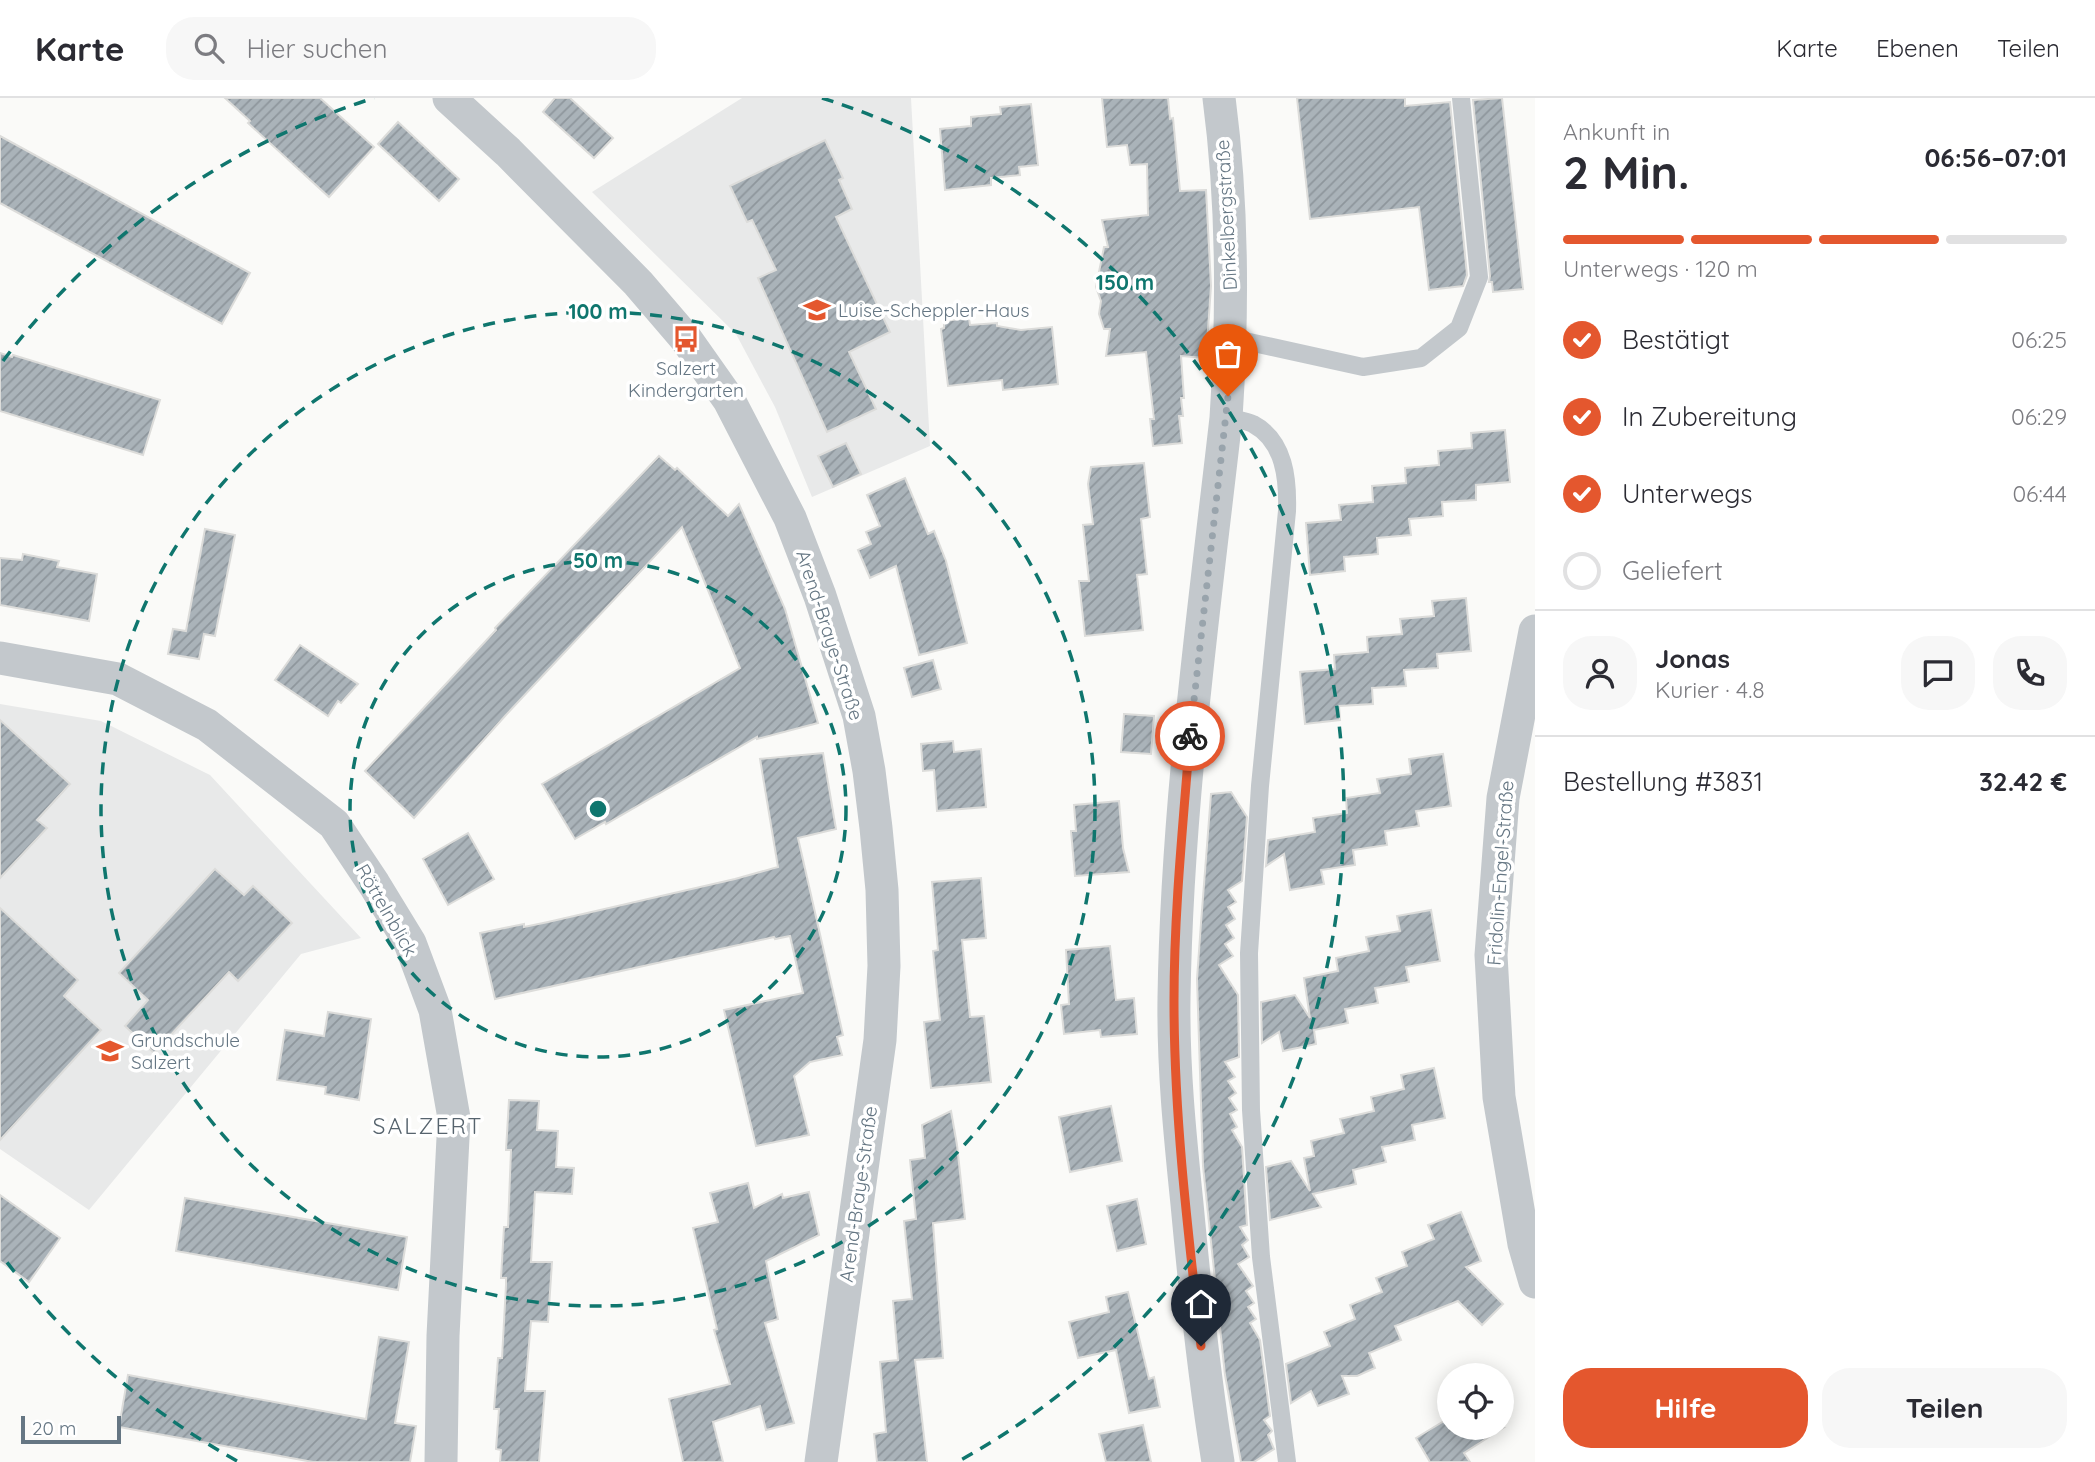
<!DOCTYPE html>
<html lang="de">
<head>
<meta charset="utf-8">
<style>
  body { margin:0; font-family:Quicksand,sans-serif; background:#f7f7f7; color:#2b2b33; height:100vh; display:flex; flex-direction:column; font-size:26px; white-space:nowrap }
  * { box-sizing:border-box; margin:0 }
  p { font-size:23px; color:#7c7c81 }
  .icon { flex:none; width:38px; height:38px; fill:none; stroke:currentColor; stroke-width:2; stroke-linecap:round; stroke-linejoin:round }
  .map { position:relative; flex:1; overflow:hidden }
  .drawer { display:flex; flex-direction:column; background:#fff; width:560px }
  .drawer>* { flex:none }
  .buttons { position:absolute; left:1437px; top:1265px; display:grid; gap:14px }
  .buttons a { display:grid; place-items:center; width:77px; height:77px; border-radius:50%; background:#fff; box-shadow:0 4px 18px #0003; font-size:35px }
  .scale { position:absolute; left:21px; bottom:18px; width:100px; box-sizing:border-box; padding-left:7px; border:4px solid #657683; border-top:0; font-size:19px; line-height:24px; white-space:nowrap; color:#657683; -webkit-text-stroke:5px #fff; paint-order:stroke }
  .pin { position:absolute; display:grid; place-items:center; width:60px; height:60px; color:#fff; margin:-72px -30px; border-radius:50% 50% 50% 0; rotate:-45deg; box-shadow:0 0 7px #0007 }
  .pin .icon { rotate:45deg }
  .courier { position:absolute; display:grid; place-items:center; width:70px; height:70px; margin:-35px; border:5px solid #e4572e; border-radius:50%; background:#fff; color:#222; box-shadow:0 2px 9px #0007 }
  .headline em { font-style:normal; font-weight:700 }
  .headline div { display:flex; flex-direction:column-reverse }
  .headline { display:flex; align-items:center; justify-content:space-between; height:119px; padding:0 28px }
  h1 { font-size:46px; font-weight:700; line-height:52px }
  .bar { display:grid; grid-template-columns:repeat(4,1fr); gap:10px 7px; align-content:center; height:84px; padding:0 28px }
  .bar i { height:9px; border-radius:5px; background:#e1e1e2 }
  .bar .active { background:#e4572e }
  .bar p { grid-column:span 4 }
  .line { display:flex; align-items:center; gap:18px; padding:0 28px; border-top:2px solid #e1e1e2 }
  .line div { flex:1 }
  .round { display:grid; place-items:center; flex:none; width:74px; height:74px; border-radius:28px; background:#f7f7f7 }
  ol { padding:0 28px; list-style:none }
  li { display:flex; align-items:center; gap:21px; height:77px }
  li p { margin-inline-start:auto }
  li .icon { padding:7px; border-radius:50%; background:#e4572e; color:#fff; stroke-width:4 }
  li:last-child { color:#7c7c81 }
  li i { width:38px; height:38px; border:4px solid #e1e1e2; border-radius:50% }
  .button { display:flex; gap:14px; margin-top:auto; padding:14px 28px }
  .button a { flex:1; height:80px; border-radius:28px; background:#e4572e; color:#fff; font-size:28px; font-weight:700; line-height:80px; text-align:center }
  .button a+a { background:#f7f7f7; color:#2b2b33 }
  header { display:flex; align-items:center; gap:42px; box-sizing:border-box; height:98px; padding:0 35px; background:#fff; border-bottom:2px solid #e1e1e2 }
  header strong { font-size:33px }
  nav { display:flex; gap:38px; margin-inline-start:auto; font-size:24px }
  .search { width:490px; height:63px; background:#f7f7f7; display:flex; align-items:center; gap:18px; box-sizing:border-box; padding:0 24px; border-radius:28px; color:#7c7c81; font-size:26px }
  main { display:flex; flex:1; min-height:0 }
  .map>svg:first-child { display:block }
  .built { fill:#e8e9e9 }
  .building { fill:url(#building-hatch); stroke:#dcdcda; stroke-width:2 }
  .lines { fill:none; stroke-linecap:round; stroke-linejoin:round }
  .lane { stroke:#c3c8cc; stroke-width:18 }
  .street { stroke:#c3c8cc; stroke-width:33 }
  .done { stroke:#99a4ac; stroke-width:7; stroke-dasharray:0 12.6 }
  .route { stroke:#e4572e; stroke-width:9 }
  .ring { fill:none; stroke:#0f766e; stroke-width:3.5; stroke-dasharray:12 9 }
  .labels { text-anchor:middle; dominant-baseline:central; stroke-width:7; stroke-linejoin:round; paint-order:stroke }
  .street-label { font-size:19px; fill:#657683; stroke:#fff }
  .poi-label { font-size:19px; fill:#657683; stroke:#fff; text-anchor:start }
  .quarter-label { font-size:23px; letter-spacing:2px; fill:#57646e; stroke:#fff }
  .centre { fill:#0f766e; stroke:#fff; stroke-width:3.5 }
  .ring-label { font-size:21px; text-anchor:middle; font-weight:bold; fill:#0f766e; stroke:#fff; stroke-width:7; stroke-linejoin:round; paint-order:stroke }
</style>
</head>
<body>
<header>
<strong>Karte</strong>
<div class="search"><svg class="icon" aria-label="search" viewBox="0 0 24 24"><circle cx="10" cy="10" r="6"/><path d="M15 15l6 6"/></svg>Hier suchen</div>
<nav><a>Karte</a><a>Ebenen</a><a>Teilen</a></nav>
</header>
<main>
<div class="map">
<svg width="1535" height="1364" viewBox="0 0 1535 1364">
  <defs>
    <pattern id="building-hatch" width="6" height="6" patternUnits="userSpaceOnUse" patternTransform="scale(1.75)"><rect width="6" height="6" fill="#aab3b9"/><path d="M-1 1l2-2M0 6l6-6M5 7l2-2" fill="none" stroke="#8e969c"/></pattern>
  </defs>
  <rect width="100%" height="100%" fill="#fafaf8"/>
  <g class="built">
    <polygon points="742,0 911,0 930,348 812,399 775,309 736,236 592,94"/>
    <polygon points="0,606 101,623 210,677 361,840 301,856 89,1112 0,1051"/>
  </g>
  <g class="building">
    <polygon points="225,0 320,0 374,49 329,99 248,25 250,23"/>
    <polygon points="555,0 570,0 613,40 594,60 543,14"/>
    <polygon points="1102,0 1168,0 1170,21 1173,20 1180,93 1206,92 1211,188 1206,260 1181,258 1184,300 1181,300 1183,318 1179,318 1182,345 1153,348 1150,321 1154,321 1146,254 1106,258 1110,231 1104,231 1099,216 1101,203 1096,189 1104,149 1108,149 1102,122 1148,117 1147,66 1130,67 1127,47 1107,49"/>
    <polygon points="1297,0 1405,0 1405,8 1450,4 1467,177 1463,188 1429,192 1419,109 1310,121"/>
    <polygon points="1502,0 1523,191 1493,194 1492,184 1489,184 1490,178 1473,2"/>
    <polygon points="1031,6 1038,67 1019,69 1020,77 991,80 991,87 945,92 940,31 971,28 971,19 1001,16 1000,9"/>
    <polygon points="398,24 459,81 439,103 378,46"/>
    <polygon points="0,38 250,175 222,226 0,105"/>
    <polygon points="825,42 843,80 839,82 852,111 836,119 890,234 849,254 876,311 827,334 758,180 776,172 752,122 747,124 730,88"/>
    <polygon points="969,220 970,227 997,225 997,228 1021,232 1052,229 1058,286 1003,292 1002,282 948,288 941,231 944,230 944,223"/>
    <polygon points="0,255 12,259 13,257 160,302 143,357 0,313"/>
    <polygon points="1505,332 1510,384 1476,387 1476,402 1442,404 1443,418 1409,421 1411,437 1377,440 1378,456 1344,459 1345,473 1310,477 1306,425 1341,422 1339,407 1373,404 1372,388 1406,385 1405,370 1439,367 1438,353 1472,350 1471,335"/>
    <polygon points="846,345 861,376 833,389 818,358"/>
    <polygon points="659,358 675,372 677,370 728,418 739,406 785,511 818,625 757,641 757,639 606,726 605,724 575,741 542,686 740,570 682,429 505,618 414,720 365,673 496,532 495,530"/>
    <polygon points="1144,365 1150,419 1141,421 1147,476 1137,477 1143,532 1085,538 1079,483 1089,483 1083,427 1093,426 1088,386 1091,369"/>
    <polygon points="905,380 928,436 934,433 946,463 967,545 919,557 896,468 870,480 858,452 871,446 866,434 880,428 867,397"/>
    <polygon points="205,431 235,437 215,538 204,536 199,561 168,556 173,531 186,533"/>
    <polygon points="23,456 59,463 57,469 97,476 89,523 0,507 0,460 22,462"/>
    <polygon points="1466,500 1471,553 1437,556 1438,570 1404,572 1406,588 1372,590 1373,606 1339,608 1340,622 1305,626 1300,574 1335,571 1334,557 1368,554 1367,539 1402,536 1400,521 1434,518 1432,503"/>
    <polygon points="300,547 358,586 341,605 338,603 328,618 275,582"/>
    <polygon points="933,562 941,591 912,599 904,570"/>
    <polygon points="1124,616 1154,618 1151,656 1121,654"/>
    <polygon points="0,622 70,686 37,722 47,730 0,780"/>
    <polygon points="953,643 954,654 981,651 986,709 937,713 934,672 923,673 921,646"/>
    <polygon points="823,655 836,731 798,740 843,937 837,939 842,957 810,964 794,978 809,1037 756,1048 724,912 803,895 790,838 775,841 774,839 495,901 480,835 524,826 524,829 548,824 735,781 778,769 760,661"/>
    <polygon points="1443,656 1451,708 1416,713 1419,728 1385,733 1387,747 1353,752 1355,767 1321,772 1324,786 1290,792 1284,756 1266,768 1268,742 1315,734 1313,720 1347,715 1346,700 1380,695 1377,681 1411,676 1409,661"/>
    <polygon points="1231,694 1247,719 1242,783 1228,792 1236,804 1228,809 1235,821 1226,827 1234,840 1225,846 1233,858 1219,867 1238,897 1239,959 1225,964 1235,979 1228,983 1236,995 1229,1000 1237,1012 1230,1016 1237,1029 1232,1032 1242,1049 1247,1127 1240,1129 1248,1142 1242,1147 1249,1159 1238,1166 1253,1188 1246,1193 1254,1205 1248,1209 1256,1221 1250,1225 1260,1242 1270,1318 1264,1322 1272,1333 1268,1337 1274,1351 1254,1364 1241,1364 1225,1277 1203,1068 1197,881 1201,825 1211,696"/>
    <polygon points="1119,703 1123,750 1129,774 1075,778 1071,733 1076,733 1074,707"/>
    <polygon points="468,735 494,781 448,807 423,761"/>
    <polygon points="215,771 244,797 253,788 292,825 238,883 229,874 154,955 125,928 148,902 119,875"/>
    <polygon points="981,780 986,840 962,842 970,919 984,918 991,984 931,990 924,924 940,922 933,853 938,852 932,784"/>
    <polygon points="0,810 78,882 64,898 101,932 0,1042"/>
    <polygon points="1431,812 1440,863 1406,869 1409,884 1375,890 1378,905 1345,911 1348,925 1314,932 1316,946 1283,953 1279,934 1262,945 1261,904 1295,897 1310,920 1304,880 1338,873 1336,860 1369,853 1366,839 1400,833 1397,818"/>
    <polygon points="1110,848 1116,902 1134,900 1137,936 1101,939 1100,932 1064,936 1061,907 1069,906 1066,852"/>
    <polygon points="328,914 371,921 359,1002 325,996 326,989 277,982 285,932 324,938"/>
    <polygon points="1434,970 1445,1020 1412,1027 1415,1042 1382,1049 1386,1064 1353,1072 1356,1086 1313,1096 1321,1109 1270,1122 1266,1069 1291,1063 1310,1093 1304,1060 1314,1058 1311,1043 1344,1035 1340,1021 1374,1013 1371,999 1404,991 1401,977"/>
    <polygon points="509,1002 539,1003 537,1032 558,1033 556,1069 574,1070 572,1096 535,1094 531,1164 552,1164 548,1224 531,1223 525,1293 545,1293 539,1364 500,1364 501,1352 496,1351 499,1311 494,1311 498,1260 502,1260 506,1187 506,1180 501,1180 504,1129 508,1129 511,1052 506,1052"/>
    <polygon points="1111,1008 1122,1063 1070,1074 1059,1019"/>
    <polygon points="951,1013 957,1047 965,1121 933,1125 943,1260 915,1262 927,1364 877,1364 874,1336 886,1334 880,1264 898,1262 893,1203 912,1201 904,1123 916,1121 910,1062 925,1060 922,1027"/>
    <polygon points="748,1085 754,1110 782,1096 783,1100 809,1094 819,1137 766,1163 778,1221 765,1225 794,1325 766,1332 760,1308 713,1324 723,1364 683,1364 669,1301 730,1286 714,1232 717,1231 693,1130 718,1124 710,1095"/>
    <polygon points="0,1097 60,1140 29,1184 0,1163"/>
    <polygon points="185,1100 407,1139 398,1192 176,1153"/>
    <polygon points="1137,1101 1146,1146 1117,1153 1107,1108"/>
    <polygon points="1461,1114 1481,1163 1466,1169 1503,1206 1482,1227 1458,1203 1395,1228 1401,1242 1369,1255 1375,1270 1357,1278 1342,1278 1349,1296 1318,1308 1311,1293 1291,1305 1286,1266 1330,1248 1324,1234 1355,1221 1350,1207 1382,1194 1376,1180 1407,1168 1402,1154 1434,1141 1428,1127"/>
    <polygon points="1128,1194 1149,1281 1154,1279 1160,1309 1129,1315 1116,1252 1078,1260 1069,1224 1109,1214 1106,1199"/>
    <polygon points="379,1239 409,1244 395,1325 416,1328 410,1364 313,1364 119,1329 128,1277 366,1321"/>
    <polygon points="1449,1320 1449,1330 1503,1330 1464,1355 1470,1364 1430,1364 1416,1340"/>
    <polygon points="1143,1327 1151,1364 1106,1364 1099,1336"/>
  </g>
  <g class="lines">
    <g class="lane">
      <polyline points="1231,240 1363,269 1421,260 1459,230 1479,179 1461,0"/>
      <path d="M 1226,320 C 1235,322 1246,322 1253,326 C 1285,343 1288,382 1287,413 L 1260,688 L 1249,855 L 1251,1012 L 1261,1159 L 1287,1364"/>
    </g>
    <g class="street">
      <polyline points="449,0 508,54 638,185 686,241 729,302 790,420 820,498 859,618 869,673 876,730 882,792 884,868 880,942 821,1364"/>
      <polyline points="1535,533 1503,700 1491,857 1499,999 1524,1146 1535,1184"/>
      <polyline points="0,560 118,581 207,627 334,726 374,786 410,845 435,912 454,1020 443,1238 441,1364"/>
      <path d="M 1218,1364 C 1204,1278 1195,1193 1187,1106 C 1180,1038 1173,969 1174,900 C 1177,706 1204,513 1226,320 C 1233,214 1233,106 1219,0"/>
    </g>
  </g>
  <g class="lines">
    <polyline class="done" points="1190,638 1228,298"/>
    <path class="route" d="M 1190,638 C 1183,726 1174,815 1174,903 C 1174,1018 1188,1134 1201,1248"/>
  </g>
  <g class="ring">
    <circle cx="598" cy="711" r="248"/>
    <circle cx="598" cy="711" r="497"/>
    <path d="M237 1363A745 745 0 0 1 3 1159M3 263A745 745 0 0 1 374 0M822 0A745 745 0 0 1 959 1363"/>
  </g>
  <defs>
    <symbol id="school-bare" viewBox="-9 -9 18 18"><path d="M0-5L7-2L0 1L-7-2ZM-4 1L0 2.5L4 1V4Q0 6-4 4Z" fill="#e4572e" stroke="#fff" stroke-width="2.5" paint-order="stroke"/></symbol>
    <symbol id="bus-bare" viewBox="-9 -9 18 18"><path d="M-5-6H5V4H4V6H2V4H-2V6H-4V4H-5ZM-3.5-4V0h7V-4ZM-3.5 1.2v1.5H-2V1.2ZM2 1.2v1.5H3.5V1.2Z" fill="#e4572e" stroke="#fff" stroke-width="2.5" paint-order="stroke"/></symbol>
  </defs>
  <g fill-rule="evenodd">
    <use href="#school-bare" x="798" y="193" width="38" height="38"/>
    <use href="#bus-bare" x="667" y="222" width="38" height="38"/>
    <use href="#school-bare" x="91" y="934" width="38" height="38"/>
  </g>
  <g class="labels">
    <g class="street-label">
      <text transform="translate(1226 117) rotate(-93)">Dinkelbergstraße</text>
      <text transform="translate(830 537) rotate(72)">Arend-Braye-Straße</text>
      <text transform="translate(1500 775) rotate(-86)">Fridolin-Engel-Straße</text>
      <text transform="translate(387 812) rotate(60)">Röttelnblick</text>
      <text transform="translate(858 1096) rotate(-82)">Arend-Braye-Straße</text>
    </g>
    <g class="poi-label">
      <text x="838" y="212">Luise‑Scheppler‑Haus</text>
      <text x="686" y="270" text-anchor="middle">Salzert<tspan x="686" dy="22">Kindergarten</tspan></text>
      <text x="131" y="942">Grundschule<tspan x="131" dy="22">Salzert</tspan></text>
    </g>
    <g class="quarter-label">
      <text x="428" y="1027">SALZERT</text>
    </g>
  </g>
  <circle cx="598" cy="711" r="10" class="centre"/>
  <g class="ring-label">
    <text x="1125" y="192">150 m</text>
    <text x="598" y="221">100 m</text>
    <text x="598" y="470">50 m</text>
  </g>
</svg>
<div class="buttons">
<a><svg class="icon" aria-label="locate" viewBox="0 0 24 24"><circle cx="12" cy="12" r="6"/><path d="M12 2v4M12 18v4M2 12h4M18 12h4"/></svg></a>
</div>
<div class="scale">20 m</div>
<div class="pin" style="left:1228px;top:298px;background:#ea580c"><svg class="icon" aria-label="bag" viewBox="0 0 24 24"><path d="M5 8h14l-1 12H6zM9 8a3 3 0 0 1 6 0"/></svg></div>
<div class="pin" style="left:1201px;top:1248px;background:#1f2937"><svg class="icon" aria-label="home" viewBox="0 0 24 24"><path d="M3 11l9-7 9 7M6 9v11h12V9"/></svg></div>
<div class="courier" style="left:1190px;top:638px"><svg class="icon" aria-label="bike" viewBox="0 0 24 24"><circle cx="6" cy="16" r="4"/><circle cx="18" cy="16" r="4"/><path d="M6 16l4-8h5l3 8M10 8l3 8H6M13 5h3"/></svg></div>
</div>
<section class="drawer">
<div class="headline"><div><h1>2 Min.</h1><p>Ankunft in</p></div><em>06:56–07:01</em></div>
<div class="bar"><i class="active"></i><i class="active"></i><i class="active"></i><i></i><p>Unterwegs · 120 m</p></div>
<ol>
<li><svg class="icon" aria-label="check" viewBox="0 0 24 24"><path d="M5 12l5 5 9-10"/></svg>Bestätigt<p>06:25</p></li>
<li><svg class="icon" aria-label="check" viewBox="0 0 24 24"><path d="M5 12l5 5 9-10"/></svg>In Zubereitung<p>06:29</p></li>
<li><svg class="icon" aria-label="check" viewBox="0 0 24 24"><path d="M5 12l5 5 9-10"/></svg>Unterwegs<p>06:44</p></li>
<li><i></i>Geliefert</li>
</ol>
<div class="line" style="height:126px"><a class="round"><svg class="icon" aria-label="person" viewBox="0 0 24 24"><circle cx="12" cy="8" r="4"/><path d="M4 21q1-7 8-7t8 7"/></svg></a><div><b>Jonas</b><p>Kurier · 4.8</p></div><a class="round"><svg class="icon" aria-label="chat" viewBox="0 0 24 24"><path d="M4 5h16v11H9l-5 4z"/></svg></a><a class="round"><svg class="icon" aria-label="phone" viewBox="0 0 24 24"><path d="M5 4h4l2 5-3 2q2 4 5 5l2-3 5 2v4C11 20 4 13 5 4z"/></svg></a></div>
<div class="line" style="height:91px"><div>Bestellung #3831</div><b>32.42 €</b></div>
<div class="button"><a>Hilfe</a><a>Teilen</a></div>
</section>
</main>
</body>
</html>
